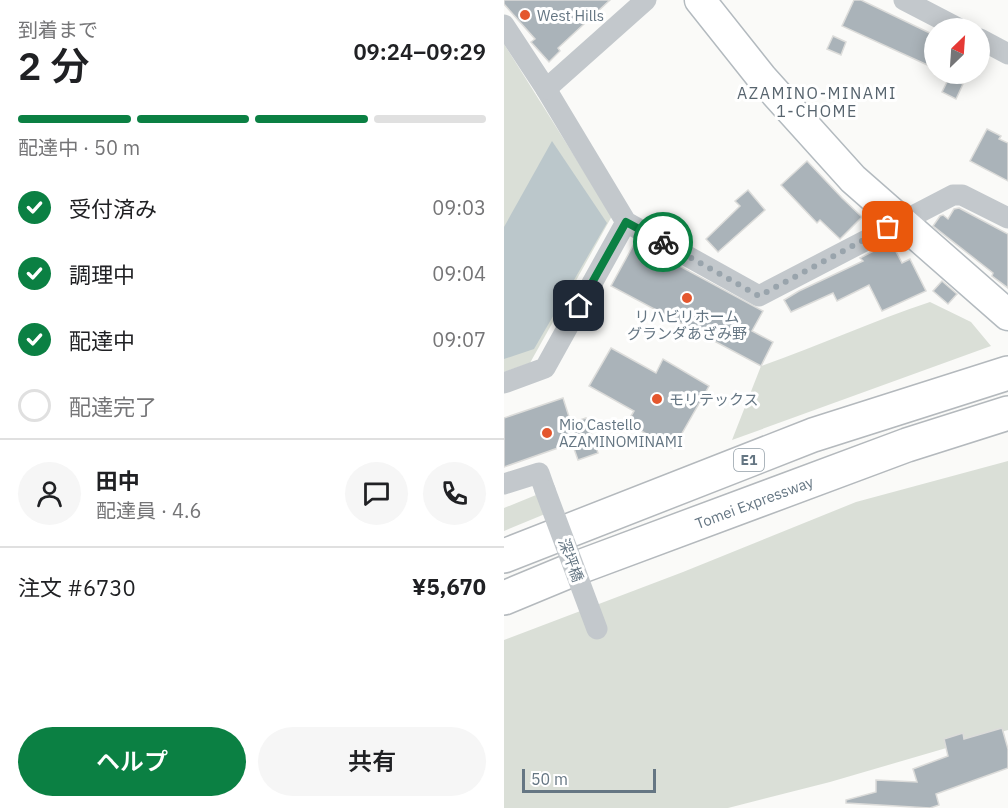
<!DOCTYPE html>
<html lang="ja">
<head>
<meta charset="utf-8">
<style>
  body { margin:0; font-family:"IBM Plex Sans","Noto Sans JP",sans-serif; background:#f6f6f6; color:#202124; height:100vh; display:flex; flex-direction:column; font-size:22px; white-space:nowrap }
  * { box-sizing:border-box; margin:0 }
  p { font-size:20px; color:#757577 }
  .icon { flex:none; width:33px; height:33px; fill:none; stroke:currentColor; stroke-width:2; stroke-linecap:round; stroke-linejoin:round }
  .map { position:relative; flex:1; overflow:hidden }
  .details { display:flex; flex-direction:column; background:#fff; width:504px }
  .details>* { flex:none }
  .needle { width:39px; rotate:25deg }
  .buttons { position:absolute; left:420px; top:18px; display:grid; gap:12px }
  .buttons a { display:grid; place-items:center; width:66px; height:66px; border-radius:50%; background:#fff; box-shadow:0 3px 15px #0003; font-size:30px }
  .scale { position:absolute; left:18px; bottom:15px; width:134px; box-sizing:border-box; padding-left:6px; border:3px solid #657683; border-top:0; font-size:16px; line-height:21px; white-space:nowrap; color:#657683; -webkit-text-stroke:4px #fff; paint-order:stroke }
  .pin { position:absolute; display:grid; place-items:center; width:51px; height:51px; color:#fff; margin:-26px; border-radius:12px; box-shadow:0 3px 9px #0006 }
  .courier { position:absolute; display:grid; place-items:center; width:60px; height:60px; margin:-30px; border:4px solid #0b8043; border-radius:50%; background:#fff; color:#222; box-shadow:0 2px 8px #0007 }
  .summary em { font-style:normal; font-weight:600 }
  .summary div { display:flex; flex-direction:column-reverse }
  .summary { display:flex; align-items:center; justify-content:space-between; height:102px; padding:0 18px }
  h1 { font-size:39px; font-weight:600; line-height:45px }
  .bar { display:grid; grid-template-columns:repeat(4,1fr); gap:9px 6px; align-content:center; height:72px; padding:0 18px }
  .bar i { height:8px; border-radius:4px; background:#e0e0e0 }
  .bar .current { background:#0b8043 }
  .bar p { grid-column:span 4 }
  .line { display:flex; align-items:center; gap:15px; padding:0 18px; border-top:2px solid #e0e0e0 }
  .line div { flex:1 }
  .round { display:grid; place-items:center; flex:none; width:63px; height:63px; border-radius:32px; background:#f6f6f6 }
  ol { padding:0 18px; list-style:none }
  li { display:flex; align-items:center; gap:18px; height:66px }
  li p { margin-inline-start:auto }
  li .icon { padding:6px; border-radius:50%; background:#0b8043; color:#fff; stroke-width:4 }
  li:last-child { color:#757577 }
  li i { width:33px; height:33px; border:3px solid #e0e0e0; border-radius:50% }
  .button { display:flex; gap:12px; margin-top:auto; padding:12px 18px }
  .button a { flex:1; height:69px; border-radius:36px; background:#0b8043; color:#fff; font-size:24px; font-weight:600; line-height:69px; text-align:center }
  .button a+a { background:#f6f6f6; color:#202124 }
  main { display:flex; flex:1; min-height:0 }
  .map>svg:first-child { display:block }
  .green { fill:#dadfd7 }
  .water { fill:#bbc7cb }
  .building { fill:#aab3b9; stroke:#dcdcda; stroke-width:1.5 }
  .lines { fill:none; stroke-linecap:round; stroke-linejoin:round }
  .secondary-casing { stroke:#b3babf; stroke-width:33 }
  .highway-casing { stroke:#b4b9bd; stroke-width:36 }
  .street { stroke:#c3c8cc; stroke-width:21 }
  .secondary { stroke:#fff; stroke-width:30 }
  .highway { stroke:#fff; stroke-width:33 }
  .street-bridge { stroke:#c3c8cc; stroke-width:21 }
  .done { stroke:#99a4ac; stroke-width:6; stroke-dasharray:0 10.8 }
  .route { stroke:#0b8043; stroke-width:8 }
  .poi-dot { fill:#e4572e; stroke:#fff; stroke-width:2 }
  .labels { text-anchor:middle; dominant-baseline:central; stroke-width:6; stroke-linejoin:round; paint-order:stroke }
  .shield { fill:#fff; stroke:#939fa8; stroke-width:1.5 }
  .shield-label { font-size:14px; font-weight:bold; fill:#657683 }
  .poi-label { font-size:15px; fill:#657683; stroke:#fff; text-anchor:start }
  .street-label { font-size:15px; fill:#657683; stroke:#fff }
  .neighbourhood-label { font-size:16px; letter-spacing:1.5px; fill:#57646e; stroke:#fff }
</style>
</head>
<body>
<main>
<section class="details">
<div class="summary"><div><h1>2 分</h1><p>到着まで</p></div><em>09:24–09:29</em></div>
<div class="bar"><i class="current"></i><i class="current"></i><i class="current"></i><i></i><p>配達中 · 50 m</p></div>
<ol>
<li><svg class="icon" aria-label="check" viewBox="0 0 24 24"><path d="M5 12l5 5 9-10"/></svg>受付済み<p>09:03</p></li>
<li><svg class="icon" aria-label="check" viewBox="0 0 24 24"><path d="M5 12l5 5 9-10"/></svg>調理中<p>09:04</p></li>
<li><svg class="icon" aria-label="check" viewBox="0 0 24 24"><path d="M5 12l5 5 9-10"/></svg>配達中<p>09:07</p></li>
<li><i></i>配達完了</li>
</ol>
<div class="line" style="height:108px"><a class="round"><svg class="icon" aria-label="person" viewBox="0 0 24 24"><circle cx="12" cy="8" r="4"/><path d="M4 21q1-7 8-7t8 7"/></svg></a><div><b>田中</b><p>配達員 · 4.6</p></div><a class="round"><svg class="icon" aria-label="chat" viewBox="0 0 24 24"><path d="M4 5h16v11H9l-5 4z"/></svg></a><a class="round"><svg class="icon" aria-label="phone" viewBox="0 0 24 24"><path d="M5 4h4l2 5-3 2q2 4 5 5l2-3 5 2v4C11 20 4 13 5 4z"/></svg></a></div>
<div class="line" style="height:78px"><div>注文 #6730</div><b>¥5,670</b></div>
<div class="button"><a>ヘルプ</a><a>共有</a></div>
</section>
<div class="map">
<svg width="504" height="808" viewBox="0 0 504 808">
  <rect width="100%" height="100%" fill="#fafaf8"/>
  <g class="green">
    <polygon points="0,44 108,216 26,363 0,372"/>
    <path d="M 426,302 L 467,322 L 487,346 L 228,440 L 257,366 C 314,346 369,321 426,302 Z"/>
    <polygon points="504,461 504,730 326,782 224,808 0,808 0,640 179,572 352,502"/>
    <polygon points="32,495 41,514 0,531 0,508"/>
  </g>
  <polygon class="water" points="48,141 103,223 30,349 0,359 0,227"/>
  <g class="building">
    <polygon points="0,0 106,0 54,48 56,51 45,62 27,42 31,39 0,4"/>
    <polygon points="350,0 357,0 430,35 430,68 338,26"/>
    <polygon points="329,36 342,42 337,55 323,49"/>
    <polygon points="445,78 459,84 452,99 438,92"/>
    <polygon points="483,129 497,136 495,139 504,143 504,181 466,161"/>
    <polygon points="303,161 338,198 358,217 336,239 316,220 313,223 277,185"/>
    <polygon points="244,190 261,210 214,252 202,239 236,206 231,201"/>
    <polygon points="455,208 504,234 504,288 488,276 489,273 429,226 436,216 439,215 444,219 450,209"/>
    <polygon points="131,242 259,311 248,331 269,342 257,366 107,286"/>
    <polygon points="387,242 398,263 406,259 422,291 378,311 365,285 333,301 329,293 287,312 280,300 295,291 359,261 356,258"/>
    <polygon points="438,281 453,294 444,304 429,291"/>
    <polygon points="107,348 152,373 159,359 205,386 169,449 123,423 130,411 85,386"/>
    <polygon points="59,398 67,423 82,418 94,453 74,460 68,443 0,467 0,418"/>
    <polygon points="498,728 504,749 504,768 432,794 435,805 426,808 342,803 342,800 372,792 372,780 413,782 409,769 444,756 440,739 459,733 460,739"/>
  </g>
  <g class="lines">
    <defs>
      <polyline id="secondary" points="196,0 258,78 349,179 504,315"/>
      <g id="highway">
        <polyline points="0,556 309,435 504,373"/>
        <path id="s1" d="M 0,598 L 70,569 L 403,445 L 504,413"/>
      </g>
    </defs>
    <use href="#secondary" class="secondary-casing"/>
    <use href="#highway" class="highway-casing"/>
    <g class="street">
      <polyline points="400,0 454,28"/>
      <polyline points="0,25 42,89 122,222 255,296 449,195 458,195 504,218"/>
      <polyline points="476,39 504,54"/>
      <polyline points="42,89 142,0"/>
      <polyline points="0,383 41,368 122,222"/>
      <polyline points="0,484 35,473 41,490"/>
    </g>
    <use href="#secondary" class="secondary"/>
    <use href="#highway" class="highway"/>
    <polyline class="street-bridge" points="41,490 93,629"/>
  </g>
  <g class="lines">
    <polyline class="done" points="159,242 255,296 384,227"/>
    <polyline class="route" points="75,306 122,222 159,242"/>
  </g>
  <g class="poi-dot">
    <circle cx="21" cy="15" r="6"/>
    <circle cx="183" cy="298" r="6"/>
    <circle cx="153" cy="399" r="6"/>
    <circle cx="43" cy="433" r="6"/>
  </g>
  <g class="labels">
    <rect class="shield" x="230" y="449" width="30" height="22" rx="4.5"/>
    <g class="shield-label">
      <text x="245" y="460">E1</text>
    </g>
    <g class="poi-label">
      <text x="33" y="15">West Hills</text>
      <text x="183" y="316" text-anchor="middle">リハビリホーム<tspan x="183" dy="17">グランダあざみ野</tspan></text>
      <text x="165" y="399">モリテックス</text>
      <text x="55" y="424">Mio Castello<tspan x="55" dy="17">AZAMINOMINAMI</tspan></text>
    </g>
    <g class="street-label">
      <text stroke="none"><textPath href="#s1" startOffset="268">Tomei Expressway</textPath></text>
      <text transform="translate(67 560) rotate(70)">深坪橋</text>
    </g>
    <g class="neighbourhood-label">
      <text x="313" y="93">AZAMINO-MINAMI<tspan x="313" dy="18">1-CHOME</tspan></text>
    </g>
  </g>
</svg>
<div class="buttons">
<a><svg class="needle" viewBox="-14 -14 28 28"><path d="M0-13l5 13h-10z" fill="#e53935"/><path d="M0 13l5-13h-10z" fill="#757577"/></svg></a>
</div>
<div class="scale">50 m</div>
<div class="pin" style="left:384px;top:227px;background:#ea580c"><svg class="icon" aria-label="bag" viewBox="0 0 24 24"><path d="M5 8h14l-1 12H6zM9 8a3 3 0 0 1 6 0"/></svg></div>
<div class="pin" style="left:75px;top:306px;background:#1f2937"><svg class="icon" aria-label="home" viewBox="0 0 24 24"><path d="M3 11l9-7 9 7M6 9v11h12V9"/></svg></div>
<div class="courier" style="left:159px;top:242px"><svg class="icon" aria-label="bike" viewBox="0 0 24 24"><circle cx="6" cy="16" r="4"/><circle cx="18" cy="16" r="4"/><path d="M6 16l4-8h5l3 8M10 8l3 8H6M13 5h3"/></svg></div>
</div>
</main>
</body>
</html>
